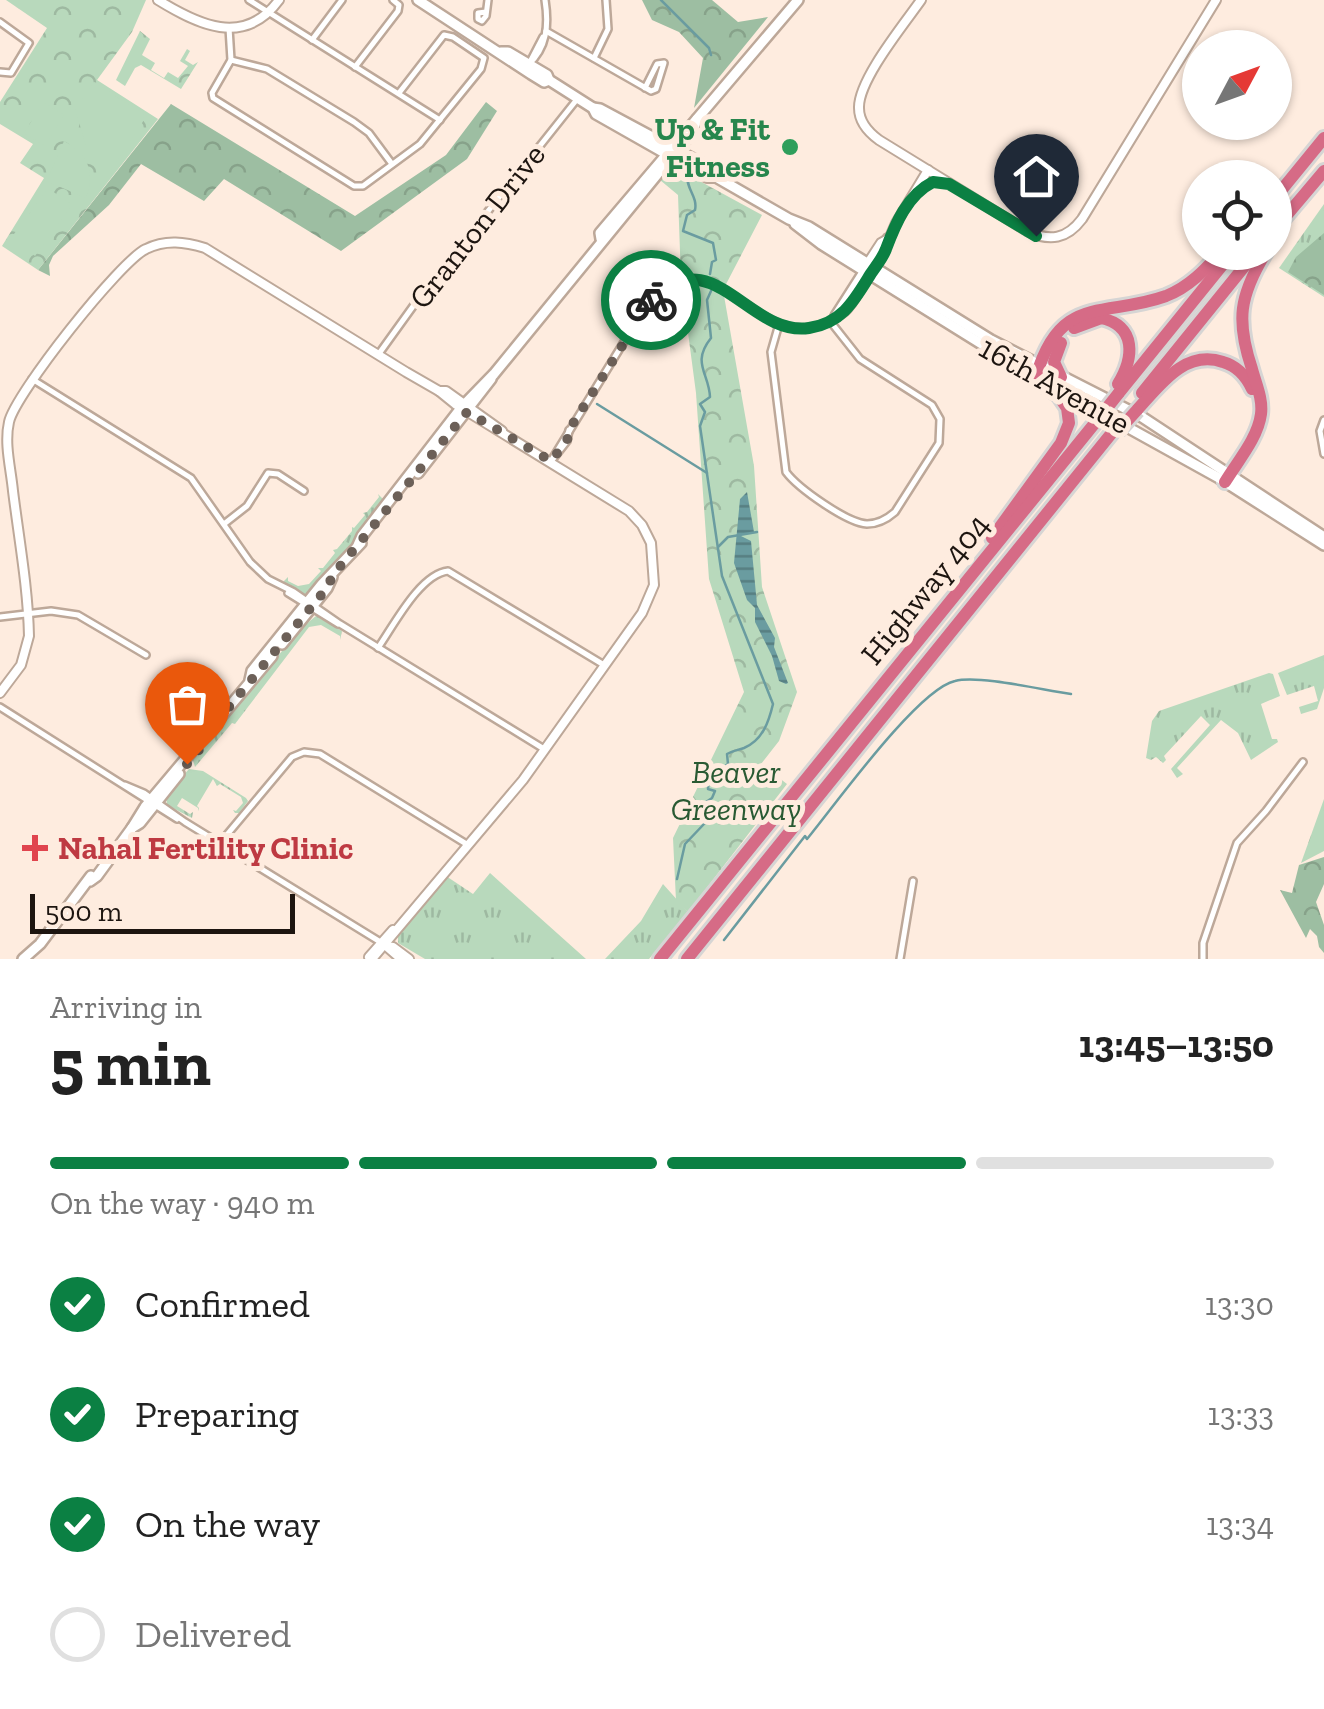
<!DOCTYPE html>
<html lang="en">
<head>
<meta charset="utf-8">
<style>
  body { margin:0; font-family:"Zilla Slab",serif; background:#f6f6f6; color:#222; height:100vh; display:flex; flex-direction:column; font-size:38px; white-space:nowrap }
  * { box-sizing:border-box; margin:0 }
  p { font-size:32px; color:#767676 }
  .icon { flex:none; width:55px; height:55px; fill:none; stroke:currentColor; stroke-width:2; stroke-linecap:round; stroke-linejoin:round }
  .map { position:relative; height:959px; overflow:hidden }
  .side { display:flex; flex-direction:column; background:#fff; flex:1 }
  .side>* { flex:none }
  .needle { width:65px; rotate:49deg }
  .controls { position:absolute; left:1182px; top:30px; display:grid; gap:20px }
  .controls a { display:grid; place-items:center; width:110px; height:110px; border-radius:50%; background:#fff; box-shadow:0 2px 8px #0004; font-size:50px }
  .scale { position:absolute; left:30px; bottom:25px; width:265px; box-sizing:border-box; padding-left:10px; border:5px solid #1d1510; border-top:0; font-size:28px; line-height:35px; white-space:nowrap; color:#1d1510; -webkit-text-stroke:8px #feecdf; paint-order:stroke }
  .pin { position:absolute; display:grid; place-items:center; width:85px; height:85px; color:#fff; margin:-102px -42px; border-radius:50% 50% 50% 0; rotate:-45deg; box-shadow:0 0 10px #0007 }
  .pin .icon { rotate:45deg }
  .courier { position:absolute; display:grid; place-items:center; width:100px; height:100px; margin:-50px; border:8px solid #0b8043; border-radius:50%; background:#fff; color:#222; box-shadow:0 2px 12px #0007 }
  .headline em { font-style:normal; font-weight:700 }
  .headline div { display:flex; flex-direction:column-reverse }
  .headline { display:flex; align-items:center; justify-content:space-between; height:170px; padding:0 50px }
  h1 { font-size:65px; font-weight:700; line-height:75px }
  .bar { display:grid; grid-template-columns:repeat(4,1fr); gap:15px 10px; align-content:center; height:120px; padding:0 50px }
  .bar i { height:12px; border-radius:8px; background:#e0e0e0 }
  .bar .active { background:#0b8043 }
  .bar p { grid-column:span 4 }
  ol { padding:0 50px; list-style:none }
  li { display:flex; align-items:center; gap:30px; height:110px }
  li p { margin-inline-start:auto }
  li .icon { padding:10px; border-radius:50%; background:#0b8043; color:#fff; stroke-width:4 }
  li:last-child { color:#767676 }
  li i { width:55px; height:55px; border:5px solid #e0e0e0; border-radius:50% }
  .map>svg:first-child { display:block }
  .grass { fill:url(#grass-tufts) }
  .forest { fill:url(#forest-crowns) }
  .park { fill:url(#park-crowns) }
  .garden { fill:#b8d9bc }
  .water { fill:url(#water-rules) }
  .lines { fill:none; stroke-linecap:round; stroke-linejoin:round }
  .stream { stroke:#6a9ca0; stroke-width:2.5 }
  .minor-casing { stroke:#bda899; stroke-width:10 }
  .tertiary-casing { stroke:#bda899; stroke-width:12 }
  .secondary-casing { stroke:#bda899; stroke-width:14 }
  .motorway-casing { stroke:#d6d5d4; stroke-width:18 }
  .minor { stroke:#fff; stroke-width:5 }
  .tertiary { stroke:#fff; stroke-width:8 }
  .secondary { stroke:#fff; stroke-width:9 }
  .motorway { stroke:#d66b86; stroke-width:12 }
  .motorway-bridge-casing { stroke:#d6d5d4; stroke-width:18; stroke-linecap:butt }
  .motorway-bridge { stroke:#d66b86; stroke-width:12 }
  .done { stroke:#6c6058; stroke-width:10; stroke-dasharray:0 18 }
  .route { stroke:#0b8043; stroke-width:12 }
  .leisure-dot { fill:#2e9e5b; stroke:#feecdf; stroke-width:4 }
  .health-dot { fill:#e0444e; stroke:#feecdf; stroke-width:4 }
  .labels { text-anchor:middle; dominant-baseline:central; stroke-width:10; stroke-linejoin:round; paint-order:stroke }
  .leisure-label { font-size:32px; font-weight:bold; fill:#27864d; stroke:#feecdf; text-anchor:end }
  .street-label { font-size:32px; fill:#1d1510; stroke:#feecdf }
  .park-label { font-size:32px; font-style:italic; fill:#295a33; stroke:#feecdf }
  .health-label { font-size:32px; font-weight:bold; fill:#be3a42; stroke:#feecdf; text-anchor:start }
</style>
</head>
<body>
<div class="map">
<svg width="1324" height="959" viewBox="0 0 1324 959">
  <defs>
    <pattern id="grass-tufts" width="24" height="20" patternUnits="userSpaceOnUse" patternTransform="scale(2.5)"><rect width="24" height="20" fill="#b8d9bc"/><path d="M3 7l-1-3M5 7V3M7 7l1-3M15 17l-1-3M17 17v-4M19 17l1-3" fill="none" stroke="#9eb9a1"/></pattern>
    <pattern id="forest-crowns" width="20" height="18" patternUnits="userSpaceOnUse" patternTransform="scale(2.5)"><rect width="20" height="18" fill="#9dbea2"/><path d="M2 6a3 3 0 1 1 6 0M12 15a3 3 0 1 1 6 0" fill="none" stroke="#87a28a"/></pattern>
    <pattern id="park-crowns" width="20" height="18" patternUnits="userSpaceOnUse" patternTransform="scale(2.5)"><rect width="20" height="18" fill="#b8d9bc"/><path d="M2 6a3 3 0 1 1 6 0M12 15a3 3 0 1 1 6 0" fill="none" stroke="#9eb9a1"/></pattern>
    <pattern id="water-rules" width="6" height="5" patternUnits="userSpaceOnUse" patternTransform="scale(2.5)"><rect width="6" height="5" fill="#6a9ca0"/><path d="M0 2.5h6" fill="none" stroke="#577e81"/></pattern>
  </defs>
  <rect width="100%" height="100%" fill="#feecdf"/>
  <g class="grass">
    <polygon points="1324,204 1324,297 1279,268"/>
    <polygon points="378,494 384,500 356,540 307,593 302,595 284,585 284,581 288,577 288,581 298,586 309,584 321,571 318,568 323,568 335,553 333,550 337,549 352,531 352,527 354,528 365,515 363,513 367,512 379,497"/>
    <polygon points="316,616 342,631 340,640 340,636 321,625 309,627 235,724 232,723 195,767 193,760 300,629"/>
    <polygon points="1324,655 1324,688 1317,709 1301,714 1299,707 1318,701 1314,686 1287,695 1278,673"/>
    <polygon points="1269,673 1273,674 1280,696 1261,704 1272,739 1277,739 1278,742 1251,760 1238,733 1221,720 1177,768 1183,774 1177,778 1171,769 1210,725 1201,716 1164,756 1166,760 1163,763 1156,757 1151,760 1146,758 1152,721 1159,711"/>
    <polygon points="189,769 203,771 246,798 248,801 239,813 235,813 233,810 236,811 243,803 241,797 220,784 217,786 213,779 197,806 199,808 198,811 198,808 182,798 177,806 190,814 193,812 192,818 167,805 166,795"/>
    <polygon points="1324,799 1324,851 1301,863"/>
    <polygon points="490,873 586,959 425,959 398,943 398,936 446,876 473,894"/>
    <polygon points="663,884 688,912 649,959 605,959 641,921"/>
  </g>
  <g class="forest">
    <polygon points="642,0 712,0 738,22 768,17 694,108 703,58 679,32 652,20"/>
    <polygon points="486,102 497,111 467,159 341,251 224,179 204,201 141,164 109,205 53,256 49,265 50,276 38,270 171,104 355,216 446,155"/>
    <polygon points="1324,233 1324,295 1288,272 1296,257"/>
    <polygon points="1324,857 1324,884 1316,902 1324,925 1324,953 1319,947 1317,936 1310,929 1306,938 1280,890 1292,893 1299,865"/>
  </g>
  <g class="park">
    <polygon points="6,0 146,0 132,32 97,80 158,119 38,270 2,246 44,178 20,163 33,144 0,124 0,102 47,28"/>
    <polygon points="140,31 150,39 142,55 155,63 151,70 164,78 168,72 178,78 188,66 180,61 187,49 190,51 185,60 193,65 198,62 181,89 141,65 135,68 125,86 116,80"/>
    <polygon points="672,166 762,215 723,290 754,466 762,587 797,692 779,741 761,764 787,784 688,912 676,901 673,838 744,692 709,579 696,393 681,280 678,195 660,180"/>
  </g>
  <g class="garden">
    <polygon points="94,82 143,114 144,120 111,170 86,146 75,109"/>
    <polygon points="43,102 64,115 45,146 24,133"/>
    <path d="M 64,141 C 89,154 95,173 86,198 L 51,183 L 48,178 Z"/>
    <polygon points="48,188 72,205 35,256 11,238"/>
  </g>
  <polygon class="water" points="747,492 754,532 739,535 751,541 757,605 775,638 774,647 788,683 786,684 779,681 772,656 755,622 755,608 747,600 734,563 740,499"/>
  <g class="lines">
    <g class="stream">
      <polyline points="661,0 709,48 711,55"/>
      <path d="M 688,175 C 685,188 698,196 695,210 L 687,215 L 683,231 L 713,243 L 716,260 L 712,262 L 710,274"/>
      <polyline points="597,404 707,473"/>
      <polyline points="718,547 728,537 757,532"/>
      <path d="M 677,879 L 685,844 L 704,824 L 703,804 L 712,798 L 715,791 L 708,789 C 708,774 719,771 728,764 L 727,754 C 732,751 738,750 744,748 C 763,740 769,721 773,704 L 722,576 L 700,426 L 705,412 L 700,404 L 710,397 C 709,373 691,363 711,338 L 707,300 L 711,291"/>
      <path d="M 724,940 L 805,836 L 807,839 C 835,805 918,689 955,681 C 980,675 1042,690 1071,694"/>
    </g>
    <defs>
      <g id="minor">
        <polyline points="249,0 440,120"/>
        <polyline points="486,12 478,13 478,19 482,21 486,16 488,0"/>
        <polyline points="0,22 29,43 11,73 0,72"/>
        <polyline points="229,28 231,60 212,93 213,98 354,186 363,186 420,144 481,69 484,58 453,37 444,35 399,93"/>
        <polyline points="546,31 651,91 656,89 664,63 657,64 645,88"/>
        <polyline points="312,40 342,0"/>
        <polyline points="594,58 608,29 606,0"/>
        <polyline points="231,60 267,69 354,122 369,133 392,164"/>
        <polyline points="529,64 543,37"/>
        <path d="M 528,65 C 547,48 549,25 545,0"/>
        <polyline points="355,67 398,11 399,5 393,0"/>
        <path d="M 779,324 L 771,352 L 786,472 C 798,488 847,523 867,524 C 878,524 887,519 895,512 L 939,443 L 940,419 L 932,405 L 860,359 L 830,321"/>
        <polyline points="378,355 419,298 578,98"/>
        <polyline points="32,379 191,478 250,562 268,579 294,592 340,624 544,749"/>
        <polyline points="1324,420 1320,431 1324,454"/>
        <polyline points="553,459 567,441 569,430"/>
        <path d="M 551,461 L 649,301 C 717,233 754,351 823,324 C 832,320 843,316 849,308 C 857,299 863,286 869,275"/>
        <polyline points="224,524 247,506 268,473 278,474 304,491"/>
        <polyline points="288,593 338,624"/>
        <polyline points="0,617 51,611 78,615 146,655"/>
        <path d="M 378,648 C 394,625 420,574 448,571 L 604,665"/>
        <polyline points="0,707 177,819"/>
        <polyline points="125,785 144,793 185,822 382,943"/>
        <polyline points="220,843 292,757 304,752 320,754 468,845"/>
        <polyline points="900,959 913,881"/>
        <polyline points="1203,959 1203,943 1237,843 1266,811 1303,762"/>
      </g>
      <g id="tertiary">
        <path d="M 158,0 C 197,24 244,48 279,0"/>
        <path d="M 921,0 C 905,23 858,80 859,108 C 859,122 868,132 879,140 L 1027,231 C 1050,242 1067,239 1082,219 L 1216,0"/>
        <polyline points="887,244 896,223 928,170"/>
        <polyline points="866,266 881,243 888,239"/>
        <path d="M 0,693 L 21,665 L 29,636 C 28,588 19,539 13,491 C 11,469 4,444 9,422 C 15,394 120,261 146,249 C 166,239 185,242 205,248 L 406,372 L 439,391 L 446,391 L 502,431"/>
        <polyline points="386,946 393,947 409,959"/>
        <polyline points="386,946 401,959"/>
        <polyline points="369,957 393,930"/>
        <polyline points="372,959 523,780 642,613 654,585 651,543 642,525 629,511 455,404 439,391"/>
      </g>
      <g id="secondary">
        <polyline points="418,0 531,74 544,82 549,80"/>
        <polyline points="501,52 508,52 547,75 549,80 593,108 596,114 707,177 716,177 789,219 809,227 991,340 1142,417 1324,537"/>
        <polyline points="593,108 600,109 710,168 716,177"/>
        <polyline points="795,224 821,244 996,353"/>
        <polyline points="601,239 600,233 798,0"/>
        <polyline points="871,272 888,239"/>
        <polyline points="836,316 868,266"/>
        <polyline points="1053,386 1219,478 1324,545"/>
        <polyline points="418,473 491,379"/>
        <polyline points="358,545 362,536 461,408 494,374 669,160 693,131 697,119"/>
        <polyline points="282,644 327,588 332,577"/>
        <polyline points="250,680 252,671 322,584 361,543"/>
        <polyline points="132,828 145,807 272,656"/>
        <polyline points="90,881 97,876 132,828 140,823 179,774"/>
        <polyline points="23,959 40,944 91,876"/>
      </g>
      <g id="motorway">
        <polyline points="1275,198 1324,138"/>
        <polyline points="1275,229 1324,171"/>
        <path d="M 1074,328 L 1101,318 C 1137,326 1134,358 1118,384"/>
        <polyline points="1061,343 1054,362 1061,377"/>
        <path d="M 1036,377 C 1060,293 1105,318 1166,296 C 1189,287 1205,270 1221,252"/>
        <polyline points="1142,393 1256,252"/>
        <polyline points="1118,394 1233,252"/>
        <path d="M 1137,410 C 1160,385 1185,349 1223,362 C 1237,366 1246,376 1252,389"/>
        <path d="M 1225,482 C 1237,462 1258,438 1261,414 C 1263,399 1256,384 1252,369 C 1236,321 1239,296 1266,252"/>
        <polyline points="992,538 1061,443 1069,423 1067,408 1058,395 995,352"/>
        <polyline points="660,959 1099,418"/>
        <polyline points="687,959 1115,429"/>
      </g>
    </defs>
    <use href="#minor" class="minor-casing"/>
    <use href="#tertiary" class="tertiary-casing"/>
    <use href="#secondary" class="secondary-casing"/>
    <use href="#motorway" class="motorway-casing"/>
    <use href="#minor" class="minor"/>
    <use href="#tertiary" class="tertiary"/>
    <use href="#secondary" class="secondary"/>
    <use href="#motorway" class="motorway"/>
    <defs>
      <g id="motorway-bridge">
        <polyline points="1099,418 1118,394"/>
        <polyline points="1118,431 1137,410"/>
      </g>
    </defs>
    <use href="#motorway-bridge" class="motorway-bridge-casing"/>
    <use href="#motorway-bridge" class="motorway-bridge"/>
  </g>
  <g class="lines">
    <polyline class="done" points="187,764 204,744 206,735 327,588 333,575 467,412 551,461 567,441 569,430 651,300"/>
    <path class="route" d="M 651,300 C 713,238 749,337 809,328 C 842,323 854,301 870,275 C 875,267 883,258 886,249 C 895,225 907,195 933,182 L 949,184 L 1036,236"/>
  </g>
  <circle class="leisure-dot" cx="790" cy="147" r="10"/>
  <path class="health-dot" d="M30 833h10v10h10v10h-10v10h-10v-10h-10v-10h10z"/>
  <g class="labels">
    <g class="leisure-label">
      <text x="770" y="129">Up &amp; Fit<tspan x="770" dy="37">Fitness</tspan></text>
    </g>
    <g class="street-label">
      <text transform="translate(477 226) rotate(-52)">Granton Drive</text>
      <text transform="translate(1055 385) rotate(29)">16th Avenue</text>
      <text transform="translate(925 589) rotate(-51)">Highway 404</text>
    </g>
    <g class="park-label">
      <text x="736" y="772">Beaver<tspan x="736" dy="37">Greenway</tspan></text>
    </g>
    <g class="health-label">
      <text x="58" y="848">Nahal Fertility Clinic</text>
    </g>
  </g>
</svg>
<div class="controls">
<a><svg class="needle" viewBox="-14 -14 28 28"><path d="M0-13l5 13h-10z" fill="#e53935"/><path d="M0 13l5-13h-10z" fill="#767676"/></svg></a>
<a><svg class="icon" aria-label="locate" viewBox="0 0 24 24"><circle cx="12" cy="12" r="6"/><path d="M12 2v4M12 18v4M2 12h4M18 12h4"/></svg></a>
</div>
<div class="scale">500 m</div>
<div class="pin" style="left:187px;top:764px;background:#ea580c"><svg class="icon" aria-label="bag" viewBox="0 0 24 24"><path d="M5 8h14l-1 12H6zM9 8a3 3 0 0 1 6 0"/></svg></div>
<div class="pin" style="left:1036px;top:236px;background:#1f2937"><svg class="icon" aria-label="home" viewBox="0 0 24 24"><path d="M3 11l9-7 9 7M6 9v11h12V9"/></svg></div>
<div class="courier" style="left:651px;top:300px"><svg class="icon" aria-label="bike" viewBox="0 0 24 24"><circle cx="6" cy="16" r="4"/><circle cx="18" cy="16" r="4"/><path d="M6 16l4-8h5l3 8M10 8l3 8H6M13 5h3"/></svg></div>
</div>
<section class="side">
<div class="headline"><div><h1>5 min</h1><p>Arriving in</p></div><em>13:45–13:50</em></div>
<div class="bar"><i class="active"></i><i class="active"></i><i class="active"></i><i></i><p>On the way · 940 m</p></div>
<ol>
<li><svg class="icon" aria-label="check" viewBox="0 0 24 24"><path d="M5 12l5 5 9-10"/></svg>Confirmed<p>13:30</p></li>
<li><svg class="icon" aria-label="check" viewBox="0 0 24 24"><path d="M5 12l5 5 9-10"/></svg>Preparing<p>13:33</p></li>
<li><svg class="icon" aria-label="check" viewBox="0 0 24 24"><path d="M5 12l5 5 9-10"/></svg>On the way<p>13:34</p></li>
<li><i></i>Delivered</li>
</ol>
</section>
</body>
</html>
